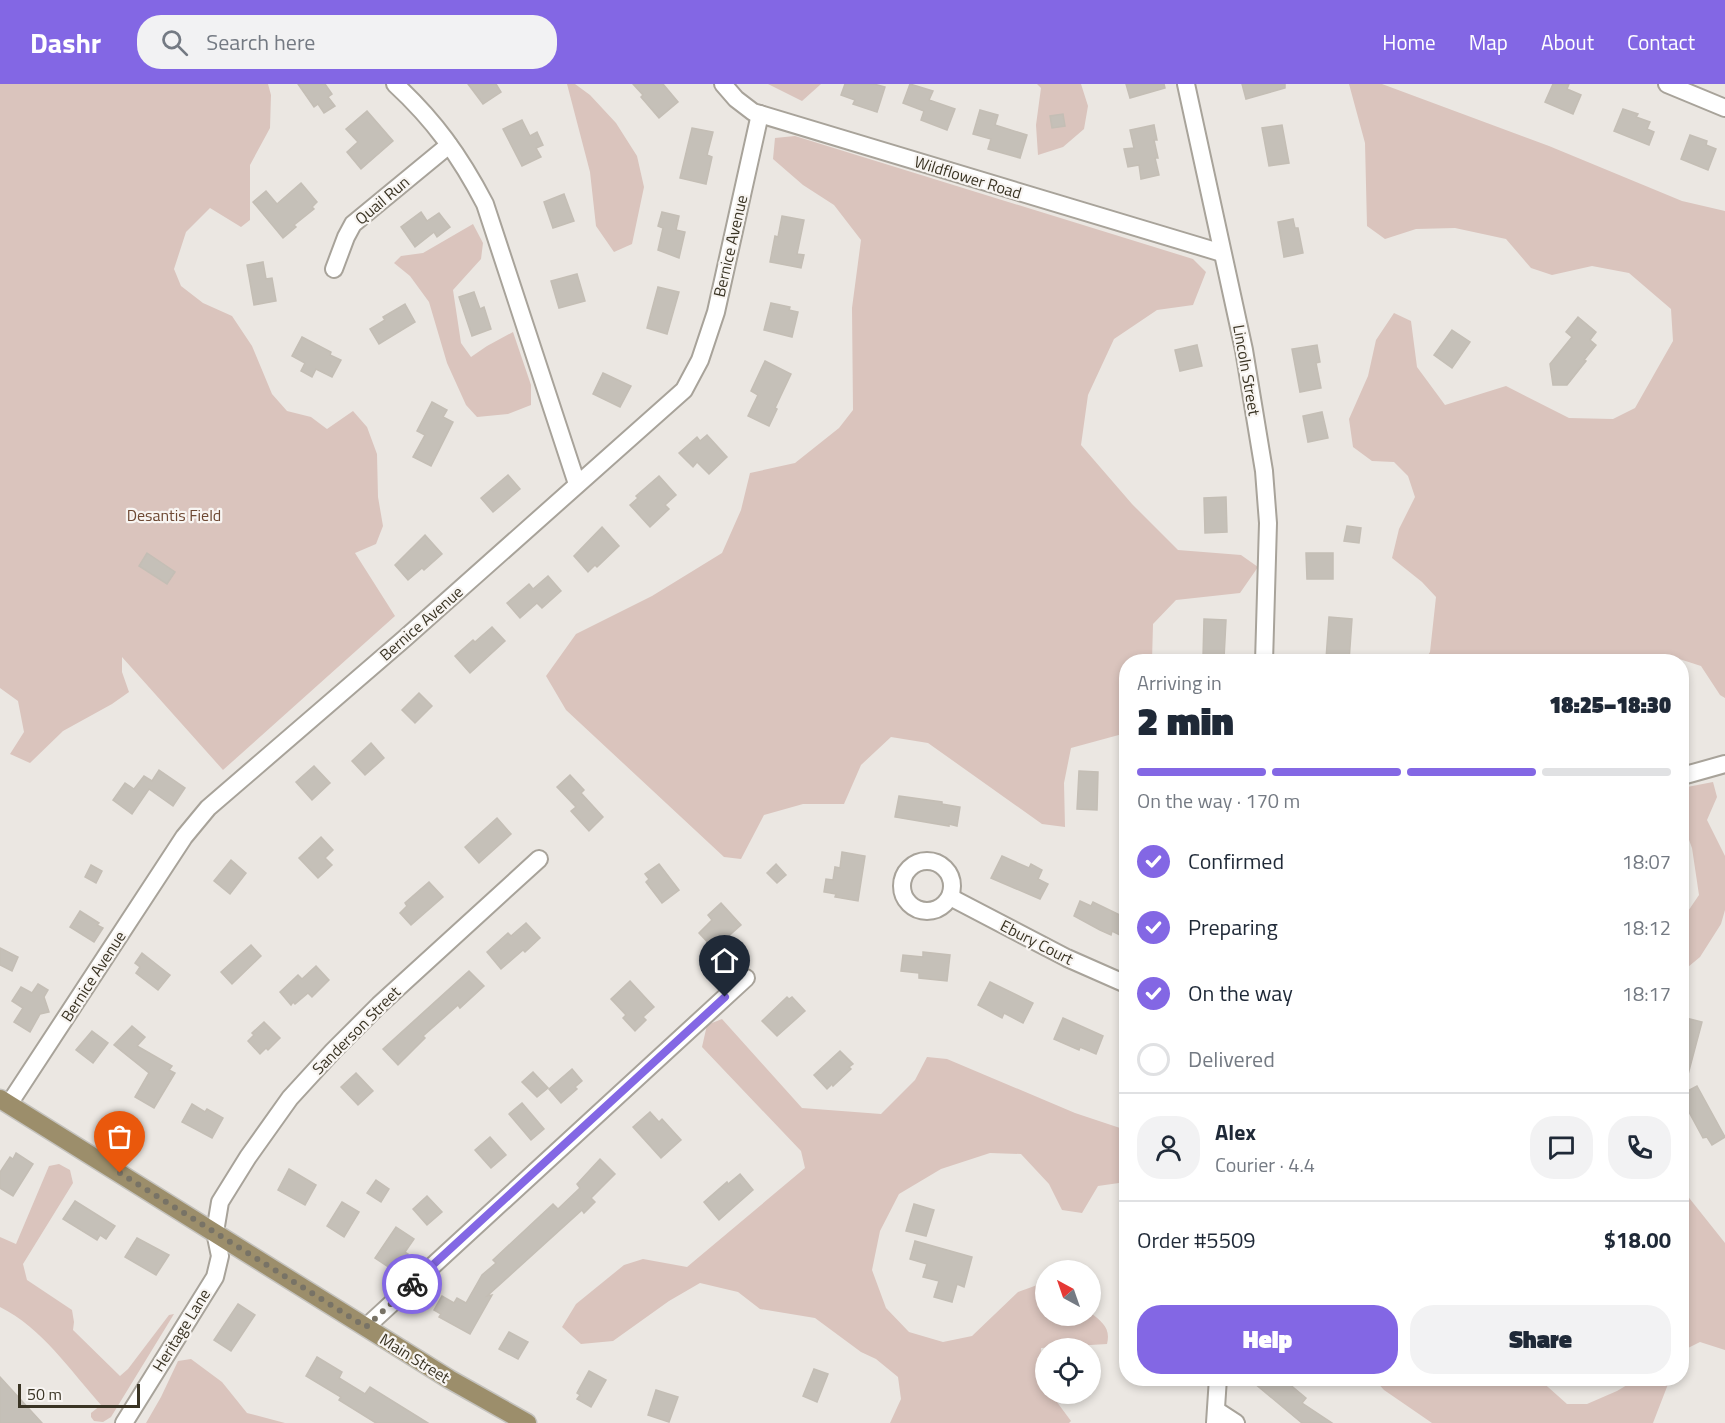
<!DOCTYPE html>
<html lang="en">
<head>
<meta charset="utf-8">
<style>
  body { margin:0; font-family:"Titillium Web",sans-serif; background:#f2f2f3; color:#1f2937; height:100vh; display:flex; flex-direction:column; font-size:22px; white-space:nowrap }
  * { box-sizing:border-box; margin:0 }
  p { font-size:20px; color:#747a83 }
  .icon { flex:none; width:33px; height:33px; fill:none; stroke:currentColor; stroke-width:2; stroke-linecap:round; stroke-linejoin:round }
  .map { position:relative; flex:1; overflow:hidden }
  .panel { position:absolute; left:1119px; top:570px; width:570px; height:732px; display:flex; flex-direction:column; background:#fff; border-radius:24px; box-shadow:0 3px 9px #0003 }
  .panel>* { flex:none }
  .needle { width:39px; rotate:320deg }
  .controls { position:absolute; left:1035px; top:1176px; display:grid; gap:12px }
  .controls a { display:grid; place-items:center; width:66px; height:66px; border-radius:50%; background:#fff; box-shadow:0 3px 9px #0003; font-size:30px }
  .scale { position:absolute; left:18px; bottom:15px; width:122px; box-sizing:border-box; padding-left:6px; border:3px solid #3a3424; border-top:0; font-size:16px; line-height:21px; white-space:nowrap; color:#3a3424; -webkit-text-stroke:4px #f8f5f2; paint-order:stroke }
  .pin { position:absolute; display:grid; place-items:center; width:51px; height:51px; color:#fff; margin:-62px -26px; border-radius:50% 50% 50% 0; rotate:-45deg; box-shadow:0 0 6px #0007 }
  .pin .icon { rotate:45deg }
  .courier { position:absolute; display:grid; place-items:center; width:60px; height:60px; margin:-30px; border:4px solid #8367e4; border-radius:50%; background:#fff; color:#222; box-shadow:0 2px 8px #0007 }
  .headline em { font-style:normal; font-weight:800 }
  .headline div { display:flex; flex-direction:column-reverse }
  .headline { display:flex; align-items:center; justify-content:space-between; height:102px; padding:0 18px }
  h1 { font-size:39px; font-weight:800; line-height:45px }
  .bar { display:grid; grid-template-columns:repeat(4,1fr); gap:9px 6px; align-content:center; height:72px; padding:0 18px }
  .bar i { height:8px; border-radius:4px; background:#e0e1e3 }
  .bar .selected { background:#8367e4 }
  .bar p { grid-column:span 4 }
  .line { display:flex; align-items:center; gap:15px; padding:0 18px; border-top:2px solid #e0e1e3 }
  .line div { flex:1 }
  .round { display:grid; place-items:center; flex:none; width:63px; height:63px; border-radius:24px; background:#f2f2f3 }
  ol { padding:0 18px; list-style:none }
  li { display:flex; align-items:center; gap:18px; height:66px }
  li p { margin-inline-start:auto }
  li .icon { padding:6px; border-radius:50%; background:#8367e4; color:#fff; stroke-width:4 }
  li:last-child { color:#747a83 }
  li i { width:33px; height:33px; border:3px solid #e0e1e3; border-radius:50% }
  .action { display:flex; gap:12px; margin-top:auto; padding:12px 18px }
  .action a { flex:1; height:69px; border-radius:24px; background:#8367e4; color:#fff; font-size:24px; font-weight:800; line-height:69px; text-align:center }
  .action a+a { background:#f2f2f3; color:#1f2937 }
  header { display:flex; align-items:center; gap:36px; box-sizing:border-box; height:84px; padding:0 30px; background:#8367e4; color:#fff }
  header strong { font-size:28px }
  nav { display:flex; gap:33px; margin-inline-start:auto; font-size:21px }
  .search { width:420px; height:54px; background:#f2f2f3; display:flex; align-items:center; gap:15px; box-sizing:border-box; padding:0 21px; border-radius:24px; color:#747a83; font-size:22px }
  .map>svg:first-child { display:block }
  .green { fill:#dac4bd }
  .building { fill:#c5c0b8; stroke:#c4beb5; stroke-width:1.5 }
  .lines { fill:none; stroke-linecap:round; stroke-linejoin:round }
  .minor-casing { stroke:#a8a39a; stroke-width:20 }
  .major-casing { stroke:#c4c2bd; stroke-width:21 }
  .minor { stroke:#fff; stroke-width:16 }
  .major { stroke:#9c8e6b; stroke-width:18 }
  .done { stroke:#787366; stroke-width:6; stroke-dasharray:0 10.8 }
  .route { stroke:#8367e4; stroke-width:8 }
  .labels { text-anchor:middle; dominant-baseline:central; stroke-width:4.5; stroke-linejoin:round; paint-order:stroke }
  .street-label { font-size:16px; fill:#3a3424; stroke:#f8f5f2 }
  .park-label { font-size:16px; fill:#6d4832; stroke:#f8f5f2 }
</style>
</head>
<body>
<header>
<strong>Dashr</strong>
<div class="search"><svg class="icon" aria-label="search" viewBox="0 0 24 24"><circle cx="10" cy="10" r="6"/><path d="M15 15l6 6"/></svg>Search here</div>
<nav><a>Home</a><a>Map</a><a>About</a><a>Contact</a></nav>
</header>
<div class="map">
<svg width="1725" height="1339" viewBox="0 0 1725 1339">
  <rect width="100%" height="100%" fill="#ebe7e2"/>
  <g class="green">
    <polygon points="0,0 268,0 271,11 270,44 250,81 250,136 241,143 210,124 186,148 174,185 181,202 203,219 232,232 252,262 272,310 287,327 311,333 327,345 353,327 367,343 377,370 378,413 383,442 376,460 355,469 395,532 223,686 122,573 122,588 129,608 112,620 63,647 30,679 10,670 24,648 18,617 0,604"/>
    <polygon points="567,0 575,0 590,11 616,39 637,72 644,103 632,160 614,168 596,142 590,88"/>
    <polygon points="768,0 821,0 802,17"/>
    <polygon points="1037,0 1081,0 1088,22 1084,45 1063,63 1038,71 1036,41 1041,4"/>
    <polygon points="1349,0 1382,0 1549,62 1682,117 1725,127 1725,614 1720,611 1701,582 1670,572 1661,578 1576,577 1574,571 1558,572 1544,578 1424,577 1430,568 1436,513 1422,498 1392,474 1399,445 1415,413 1408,392 1394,378 1372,377 1353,363 1349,335 1368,292 1376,256 1394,229 1411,237 1417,283 1445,321 1506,302 1569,334 1613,335 1635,324 1673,257 1671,225 1629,189 1592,182 1552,191 1531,184 1506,155 1455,144 1416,145 1385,155 1367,142 1365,59"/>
    <polygon points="795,52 1193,175 1206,188 1193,221 1157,226 1114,255 1088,311 1081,361 1132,420 1178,466 1241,471 1258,483 1240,509 1176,516 1153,540 1152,577 1126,578 1126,649 1071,664 1064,699 1065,743 1042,740 928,659 891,653 861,681 844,720 803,720 764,731 741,775 724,773 566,626 546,592 576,550 652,512 722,469 741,426 750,389 795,379 839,344 853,326 852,224 861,156 834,121 803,101 773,75 775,54"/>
    <polygon points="473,140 483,159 481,175 453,206 461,259 471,273 487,262 513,248 531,301 531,321 508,330 477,333 466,321 447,279 429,218 410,192 394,179 401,172 423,169"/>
    <polygon points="1713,698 1717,713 1707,736 1725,772 1725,826 1721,840 1700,873 1682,888 1682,836 1699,811 1692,764 1682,737 1682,704"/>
    <path d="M 722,935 L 802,1024 L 881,1030 L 915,996 L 927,973 L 947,975 L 1075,1029 L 1126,1046 L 1126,1098 L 1098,1102 L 1082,1129 L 1062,1126 L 1049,1100 L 1021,1070 L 990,1069 L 941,1085 L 899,1110 L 880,1147 L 872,1186 L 886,1224 L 909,1248 L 943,1258 L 972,1252 L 1018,1208 L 1040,1200 L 1045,1201 L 1046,1232 L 1090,1232 L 1091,1229 C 1102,1238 1111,1244 1107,1260 L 1041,1264 L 1040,1293 L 1045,1301 L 1046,1310 L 1051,1310 L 1071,1337 L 1069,1339 L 890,1339 L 901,1315 L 898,1293 L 876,1275 L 861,1268 L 815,1234 L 760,1225 L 738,1208 L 700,1199 L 669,1217 L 613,1257 L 581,1260 L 562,1243 L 576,1220 L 624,1181 L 643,1175 L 687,1183 L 805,1084 L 801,1067 L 702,963 L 707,941 Z"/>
    <path d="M 59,1080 L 70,1086 L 73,1099 L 23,1180 L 27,1196 L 72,1226 L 74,1238 L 73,1246 L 120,1292 L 128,1285 L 169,1231 L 174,1230 L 111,1333 L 103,1338 L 94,1337 L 91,1333 L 91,1329 L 101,1321 C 70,1286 42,1244 0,1223 L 0,1153 L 16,1160 L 49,1082 Z"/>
    <polygon points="1682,1105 1725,1159 1725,1266 1700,1258 1682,1267 1682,1212 1689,1195 1684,1166 1682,1162"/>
    <polygon points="191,1275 222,1298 247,1329 285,1339 146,1339 161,1313 178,1277"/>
    <polygon points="1374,1295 1539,1295 1567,1320 1587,1320 1617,1307 1637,1295 1670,1295 1653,1339 1432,1339 1384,1306"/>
  </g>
  <g class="building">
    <polygon points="298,0 325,0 332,10 328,13 335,22 324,29 318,20 314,23"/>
    <polygon points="468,0 496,0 501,8 483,20"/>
    <polygon points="633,0 663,0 678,18 659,34 641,13 643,11"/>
    <polygon points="845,0 874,0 885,3 877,28 853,20 855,16 841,11"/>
    <polygon points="910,0 933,7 929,16 955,25 947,46 921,36 924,27 903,19"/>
    <polygon points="1126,0 1164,0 1165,4 1130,14"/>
    <polygon points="1242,0 1285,0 1285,4 1246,15"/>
    <polygon points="1553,0 1569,0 1567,5 1581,11 1573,30 1545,18"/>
    <polygon points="1623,25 1638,30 1636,33 1650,38 1647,45 1654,48 1649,61 1614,47"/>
    <polygon points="980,26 998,31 995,41 1027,51 1020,74 988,65 991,55 973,50"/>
    <polygon points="367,27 393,57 361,85 347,68 358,58 346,45"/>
    <polygon points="1063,30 1065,42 1052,44 1050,32"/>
    <polygon points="522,36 530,52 537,48 543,61 536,64 541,73 522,82 503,45"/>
    <polygon points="1154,41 1157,56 1154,56 1158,74 1155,74 1159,91 1141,95 1139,81 1128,83 1124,65 1134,64 1130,46"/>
    <polygon points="1282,41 1289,79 1269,82 1262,44"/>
    <polygon points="692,44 713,48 707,71 712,73 706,100 680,94"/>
    <polygon points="1690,51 1707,57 1706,61 1716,65 1708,86 1681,75"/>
    <polygon points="301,99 317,118 312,123 314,125 294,141 296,143 283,154 253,118 266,107 277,120"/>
    <polygon points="564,110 574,137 553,144 544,118"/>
    <polygon points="421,128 427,137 439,129 450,143 437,153 434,148 415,163 401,143"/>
    <polygon points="662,128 679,132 676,146 685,148 679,174 658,166 663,144 658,142"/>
    <polygon points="782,132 804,136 797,170 804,171 801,184 770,178 775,152 778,153"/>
    <polygon points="1293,135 1295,144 1298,144 1303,169 1284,173 1278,138"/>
    <polygon points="263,178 266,195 272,194 276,217 254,221 247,181"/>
    <polygon points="577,190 585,217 559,224 551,197"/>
    <polygon points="658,203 679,208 667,250 647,244"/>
    <polygon points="474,208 480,225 484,223 491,245 472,252 459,213"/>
    <polygon points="771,219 790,223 789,226 798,228 792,253 764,246"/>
    <polygon points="405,220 415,238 379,260 370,245 385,236 383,233"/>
    <polygon points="1578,233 1596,248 1590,256 1596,261 1584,276 1586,277 1567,301 1553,301 1550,280 1572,253 1566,248"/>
    <polygon points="1452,246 1470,258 1452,284 1434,271"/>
    <polygon points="302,253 331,268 330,271 341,276 332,293 316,285 312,293 301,287 305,279 292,272"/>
    <polygon points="1197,261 1202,282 1180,287 1175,266"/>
    <polygon points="1317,261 1320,278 1316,279 1321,304 1300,308 1292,265"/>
    <polygon points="765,277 791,290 775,324 777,325 769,342 748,332 758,311 751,307"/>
    <polygon points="603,289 631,302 620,323 593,310"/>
    <polygon points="432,318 447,326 443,333 453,338 431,382 413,373 425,351 417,347"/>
    <polygon points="1322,328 1328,354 1308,358 1303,332"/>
    <polygon points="707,351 727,373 709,390 697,378 693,383 679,369 697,353 700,357"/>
    <polygon points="508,391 520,405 493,428 481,414"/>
    <polygon points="659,392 676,411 665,421 669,425 650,443 630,421 638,414 636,412"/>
    <polygon points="1226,413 1227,448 1205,449 1204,414"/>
    <polygon points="1347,442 1361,444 1359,459 1344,457"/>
    <polygon points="602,443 619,462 597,483 595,481 588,488 574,472"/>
    <polygon points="425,451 442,470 424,486 422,484 408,496 395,481"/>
    <polygon points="147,469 175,488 167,500 139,482"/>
    <polygon points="1306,469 1333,469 1333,495 1307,495"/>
    <polygon points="548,492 561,507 542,524 537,519 520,534 507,519 529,500 533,505"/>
    <polygon points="1329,533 1352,535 1349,577 1326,575"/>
    <polygon points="1204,535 1226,536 1224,574 1203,573"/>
    <polygon points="492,543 505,557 470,589 455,572 473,556 475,558"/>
    <polygon points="419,609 432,622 415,639 402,626"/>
    <polygon points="371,659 384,674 365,691 352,677"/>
    <polygon points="314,682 330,699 312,716 296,698"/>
    <polygon points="159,686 185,704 173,722 149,705 132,730 113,716 125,699 134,705 144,692 152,697"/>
    <polygon points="1079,687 1098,688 1097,726 1077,725"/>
    <polygon points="570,691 584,706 581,709 603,733 589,747 571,727 576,723 557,703"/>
    <polygon points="899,712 942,718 942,720 960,723 957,742 949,740 949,742 895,733"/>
    <polygon points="497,734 511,750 479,779 465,763"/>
    <polygon points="321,753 333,766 325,774 332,781 318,794 299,774"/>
    <polygon points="842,768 865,772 858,817 835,813 836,810 824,808 826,795 833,796 835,783 840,784"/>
    <polygon points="1002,772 1029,784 1031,780 1042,786 1038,795 1048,800 1040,815 991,794"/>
    <polygon points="231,776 246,789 230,810 214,797"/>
    <polygon points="659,780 679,806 662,819 646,798 649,795 645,790"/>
    <polygon points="776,780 786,791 777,799 767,789"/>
    <polygon points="91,781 102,787 96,799 85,793"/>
    <polygon points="429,798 443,813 411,841 400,829 407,822 405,819"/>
    <polygon points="1080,817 1091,822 1093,818 1126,834 1126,854 1112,847 1111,851 1100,846 1074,832"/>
    <polygon points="721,819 741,841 714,865 699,849 712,836 708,831"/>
    <polygon points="80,827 99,839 97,841 103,844 94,858 70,843"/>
    <polygon points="526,839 540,854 525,868 523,866 501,885 487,868 508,849 511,852"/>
    <polygon points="251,861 261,872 232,900 221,888"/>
    <polygon points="0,864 18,873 12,887 0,881"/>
    <polygon points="923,868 950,871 947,897 919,894 919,889 901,887 903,871 923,873"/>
    <polygon points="142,869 170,891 158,906 136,889 140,883 135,879"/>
    <polygon points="316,882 329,896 312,913 308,909 295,920 293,918 291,921 280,908 298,891 302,895"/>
    <polygon points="469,887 484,902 460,924 458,921 423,952 425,954 398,981 383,965"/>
    <polygon points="630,897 654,923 643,933 646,936 635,947 623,934 626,931 611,915"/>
    <polygon points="990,898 1033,919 1023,939 1004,929 1002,934 978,921"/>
    <polygon points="38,900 48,906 44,913 49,928 40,930 30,948 14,938 23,924 12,917 21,903 32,909"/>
    <polygon points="787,913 789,915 792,913 805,927 777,952 762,937"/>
    <polygon points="1682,933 1702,938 1686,998 1682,998"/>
    <polygon points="1063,934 1103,952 1096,970 1080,963 1079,966 1054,955"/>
    <polygon points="264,938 280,954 268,966 266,964 260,970 248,957 254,951 252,949"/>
    <polygon points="132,942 145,953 137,962 172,982 169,986 175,989 154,1024 135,1013 149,989 114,961"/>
    <polygon points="92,947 108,959 93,979 76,966"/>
    <polygon points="840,967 853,980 849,983 851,985 833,1002 832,1000 827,1005 814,991"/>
    <polygon points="572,985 582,997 575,1003 577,1005 561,1019 549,1005"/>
    <polygon points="533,988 548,1004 537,1013 522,998"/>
    <polygon points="356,989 373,1007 358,1021 341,1003"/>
    <polygon points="1697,1002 1725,1053 1712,1061 1707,1053 1703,1054 1682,1015 1682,1010"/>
    <polygon points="522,1019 544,1045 531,1056 509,1030"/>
    <polygon points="192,1020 205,1028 207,1025 223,1034 212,1054 182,1038"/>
    <polygon points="650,1028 659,1038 662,1035 681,1056 661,1074 633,1043"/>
    <polygon points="490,1053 506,1071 491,1084 475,1066"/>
    <polygon points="16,1069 33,1080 13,1112 0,1104 0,1088 10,1073 13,1075"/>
    <polygon points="600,1075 615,1090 591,1114 595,1118 584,1129 582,1126 487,1212 492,1211 470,1250 439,1233 441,1230 434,1226 442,1212 454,1219 457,1214 466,1219 482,1191 496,1179 493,1176 553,1120 558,1125 580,1104 577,1100"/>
    <polygon points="289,1085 316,1101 305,1121 278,1106"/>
    <polygon points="740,1090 753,1106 719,1136 704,1118 727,1098 728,1100"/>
    <polygon points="376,1096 389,1105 381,1118 367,1109"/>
    <polygon points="427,1112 442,1128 427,1141 413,1125"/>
    <polygon points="75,1117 115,1142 106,1155 100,1151 97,1156 63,1135"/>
    <polygon points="342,1118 359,1128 344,1153 327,1142"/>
    <polygon points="914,1120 934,1126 926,1152 906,1147"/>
    <polygon points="396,1143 414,1155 405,1168 408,1170 396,1188 375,1174"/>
    <polygon points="137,1154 169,1171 156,1191 125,1173"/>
    <polygon points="915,1157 972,1173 964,1203 957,1200 952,1218 934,1213 939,1197 923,1193 927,1180 910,1175"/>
    <polygon points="238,1220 255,1231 231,1267 214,1256"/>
    <polygon points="509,1248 528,1258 518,1275 499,1265"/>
    <polygon points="317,1273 342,1288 339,1294 365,1310 370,1303 428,1339 376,1339 339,1316 341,1313 306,1292"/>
    <polygon points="814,1285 828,1290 817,1318 803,1312"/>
    <polygon points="589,1287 606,1296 591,1323 577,1315 580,1311 577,1309"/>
    <polygon points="0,1293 42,1339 0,1339"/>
    <polygon points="1248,1294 1282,1294 1306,1314 1302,1319 1332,1339 1302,1339"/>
    <polygon points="656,1306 678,1313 669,1338 648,1331"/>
  </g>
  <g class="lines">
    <defs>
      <g id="minor">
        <path d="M 395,0 C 434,36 460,72 485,120 L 577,400"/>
        <polyline points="723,0 736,15 753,28 1222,169"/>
        <polyline points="1186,0 1244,266 1264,387 1268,439 1264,578"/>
        <polyline points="1667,0 1725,24"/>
        <polyline points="334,185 346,153 353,140 449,61"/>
        <polyline points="1682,692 1725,680"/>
        <circle cx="927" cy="802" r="25"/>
        <polyline points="950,813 1067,874 1126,900"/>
        <polyline points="9,1020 184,753 208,724 404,555 684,306 700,276 716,228 760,30"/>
        <polyline points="366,1243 746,894"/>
        <polyline points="1216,1326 1236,1339"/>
        <polyline points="124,1339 215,1193 220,1172 215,1148 220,1118 248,1073 290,1014 333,967 379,921 539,775"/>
        <polyline points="1215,1339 1218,1294"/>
      </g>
      <polyline id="major" points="0,1015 449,1295 527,1339"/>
    </defs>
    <use href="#minor" class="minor-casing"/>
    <use href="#major" class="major-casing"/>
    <use href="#minor" class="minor"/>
    <use href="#major" class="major"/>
  </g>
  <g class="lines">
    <polyline class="done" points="120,1089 366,1243 412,1200"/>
    <polyline class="route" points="412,1200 725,913"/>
  </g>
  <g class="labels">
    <g class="street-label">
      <text transform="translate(968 93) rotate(17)">Wildflower Road</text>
      <text transform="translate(382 116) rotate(-40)">Quail Run</text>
      <text transform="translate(730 162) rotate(-77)">Bernice Avenue</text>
      <text transform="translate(1247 286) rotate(80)">Lincoln Street</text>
      <text transform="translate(421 539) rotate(-41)">Bernice Avenue</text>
      <text transform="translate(1037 858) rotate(27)">Ebury Court</text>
      <text transform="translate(93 892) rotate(-57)">Bernice Avenue</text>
      <text transform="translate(356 946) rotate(-45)">Sanderson Street</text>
      <text transform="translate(181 1246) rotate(-58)">Heritage Lane</text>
      <text transform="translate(415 1274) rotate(32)">Main Street</text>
    </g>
    <g class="park-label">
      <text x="174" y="431">Desantis Field</text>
    </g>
  </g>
</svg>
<div class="controls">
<a><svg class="needle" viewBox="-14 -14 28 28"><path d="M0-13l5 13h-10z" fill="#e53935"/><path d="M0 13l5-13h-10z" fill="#747a83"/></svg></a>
<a><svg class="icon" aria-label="locate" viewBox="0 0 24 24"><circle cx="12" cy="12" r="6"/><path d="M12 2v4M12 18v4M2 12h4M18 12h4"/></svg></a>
</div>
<div class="scale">50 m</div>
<div class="pin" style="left:120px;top:1089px;background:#ea580c"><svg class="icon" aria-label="bag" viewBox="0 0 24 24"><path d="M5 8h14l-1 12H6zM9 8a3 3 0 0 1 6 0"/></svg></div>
<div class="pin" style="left:725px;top:913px;background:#1f2937"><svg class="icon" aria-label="home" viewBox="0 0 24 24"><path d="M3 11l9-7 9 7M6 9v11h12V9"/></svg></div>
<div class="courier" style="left:412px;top:1200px"><svg class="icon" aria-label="bike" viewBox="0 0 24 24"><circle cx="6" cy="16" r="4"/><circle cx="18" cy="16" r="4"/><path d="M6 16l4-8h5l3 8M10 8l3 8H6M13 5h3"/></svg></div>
<section class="panel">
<div class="headline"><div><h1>2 min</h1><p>Arriving in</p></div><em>18:25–18:30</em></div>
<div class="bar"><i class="selected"></i><i class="selected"></i><i class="selected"></i><i></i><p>On the way · 170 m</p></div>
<ol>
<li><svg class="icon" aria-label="check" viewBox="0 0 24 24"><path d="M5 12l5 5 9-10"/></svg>Confirmed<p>18:07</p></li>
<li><svg class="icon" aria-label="check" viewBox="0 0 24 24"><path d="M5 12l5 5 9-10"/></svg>Preparing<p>18:12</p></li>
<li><svg class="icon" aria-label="check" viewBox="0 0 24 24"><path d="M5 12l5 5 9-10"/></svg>On the way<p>18:17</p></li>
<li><i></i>Delivered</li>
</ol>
<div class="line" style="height:108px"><a class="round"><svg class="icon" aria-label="person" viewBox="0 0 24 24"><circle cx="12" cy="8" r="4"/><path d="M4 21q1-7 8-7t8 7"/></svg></a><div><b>Alex</b><p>Courier · 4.4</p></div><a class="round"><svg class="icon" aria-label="chat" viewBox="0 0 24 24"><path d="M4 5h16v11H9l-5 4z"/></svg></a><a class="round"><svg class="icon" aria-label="phone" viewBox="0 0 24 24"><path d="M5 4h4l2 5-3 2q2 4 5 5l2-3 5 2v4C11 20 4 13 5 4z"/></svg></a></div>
<div class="line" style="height:78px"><div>Order #5509</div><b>$18.00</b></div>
<div class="action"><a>Help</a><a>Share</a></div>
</section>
</div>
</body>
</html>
